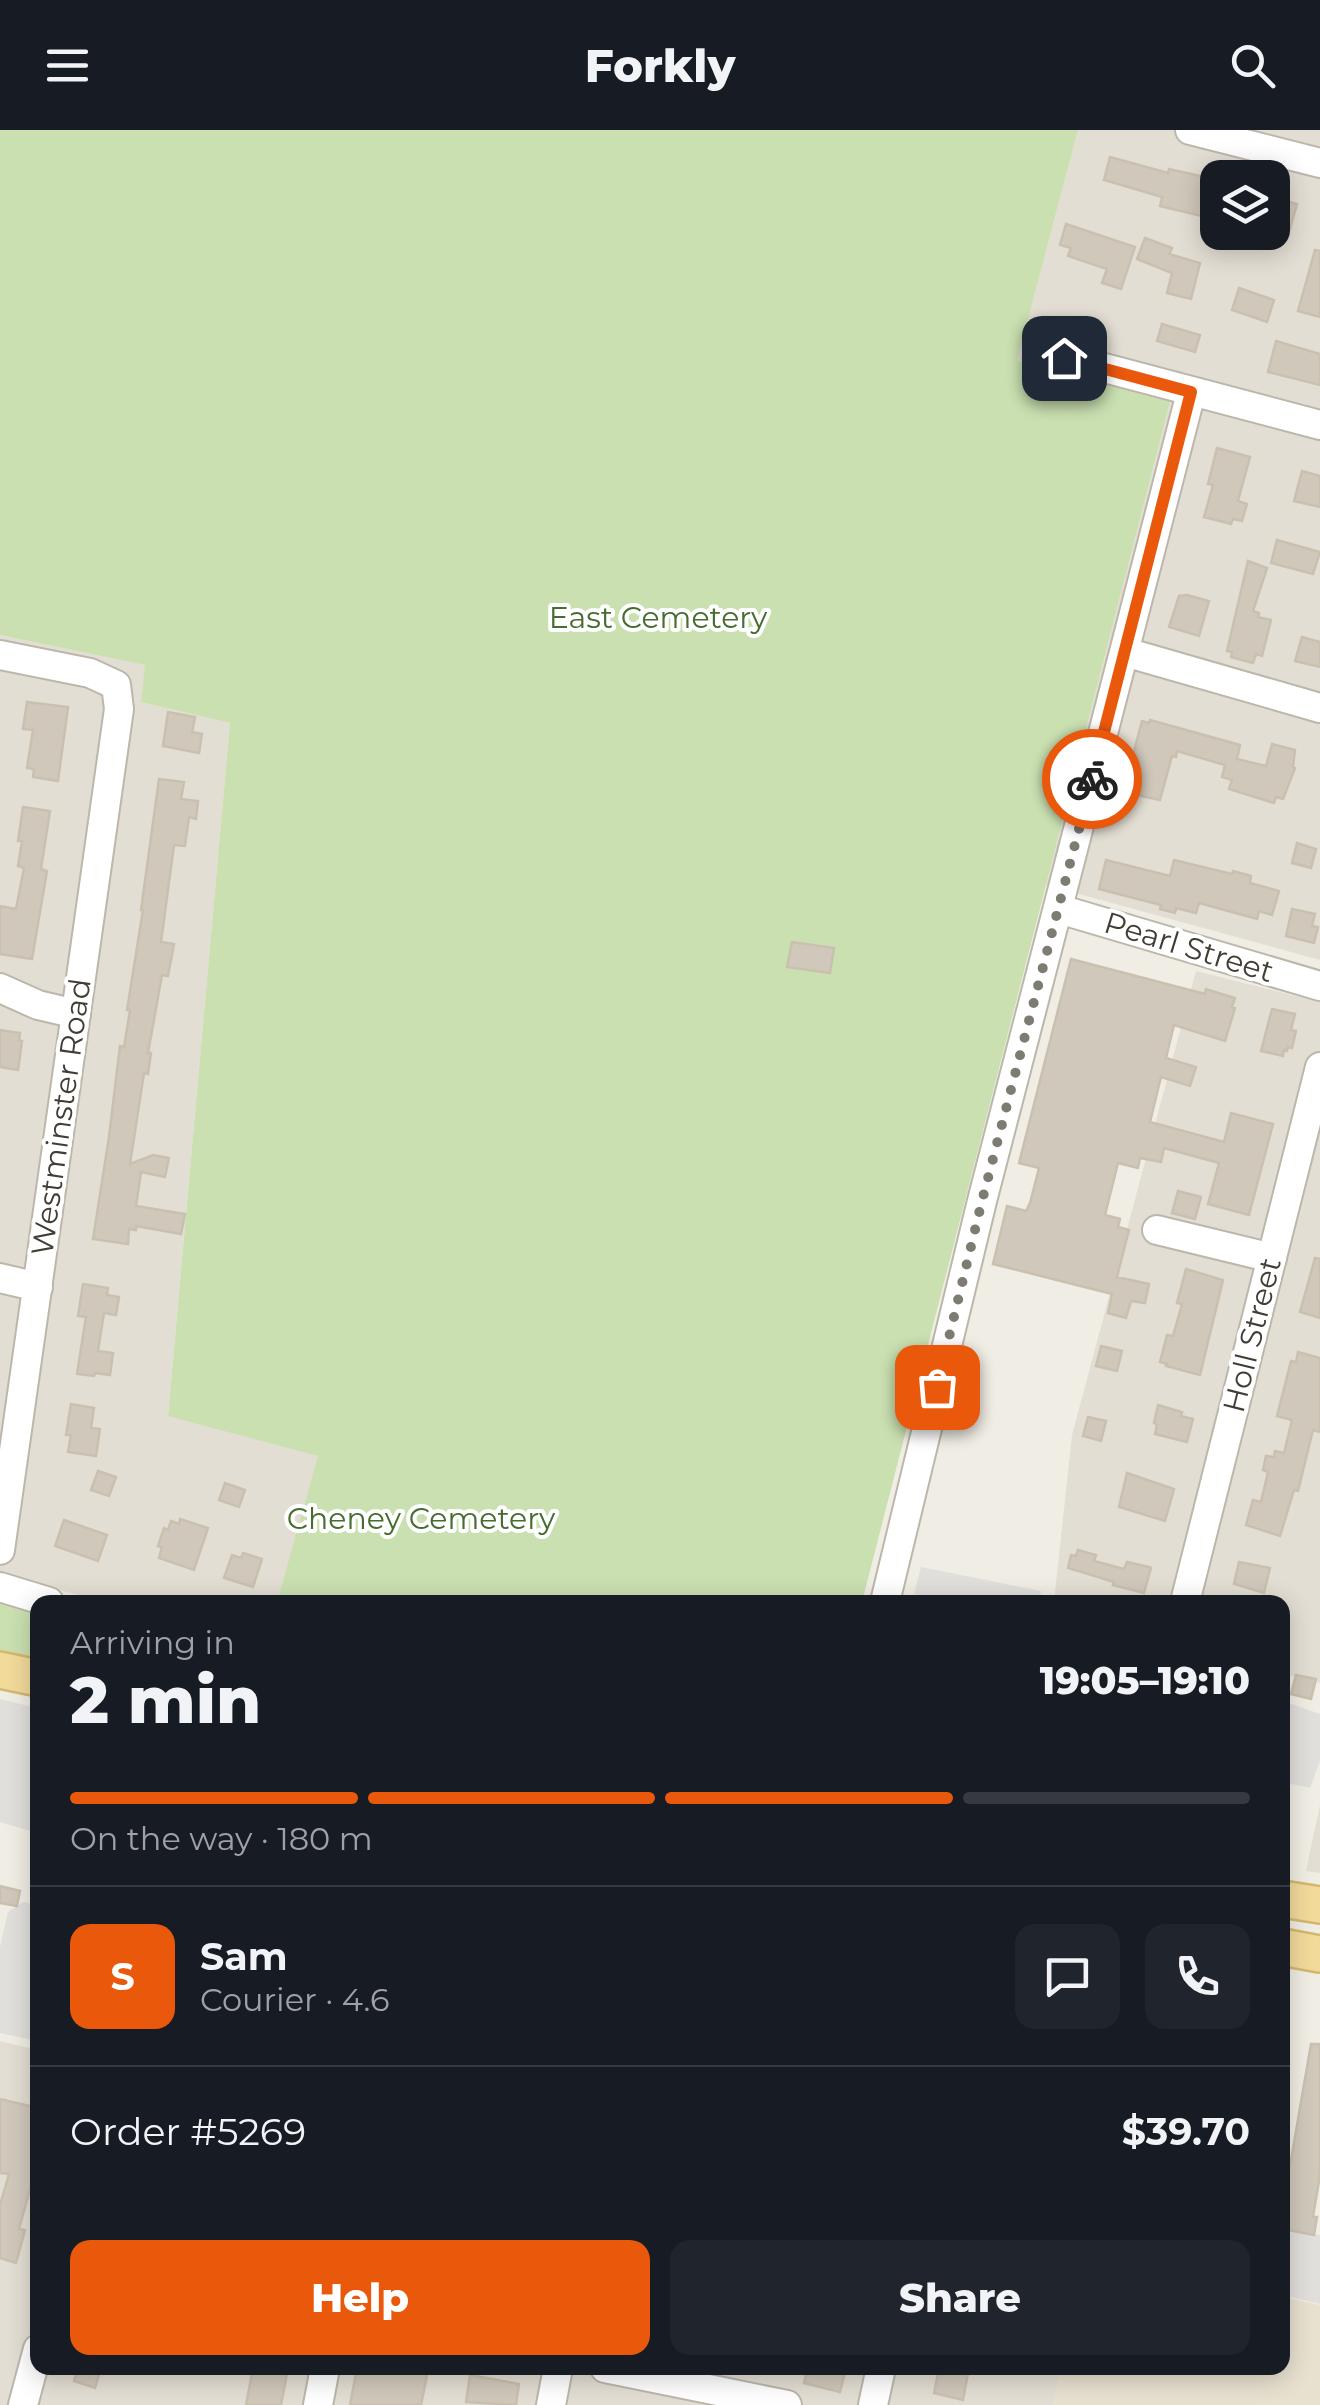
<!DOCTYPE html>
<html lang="en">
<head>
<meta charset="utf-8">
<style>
  body { margin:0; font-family:Montserrat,sans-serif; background:#20242c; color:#f1f3f6; height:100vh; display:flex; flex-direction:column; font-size:38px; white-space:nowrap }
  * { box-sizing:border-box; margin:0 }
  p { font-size:32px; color:#9ea1a6 }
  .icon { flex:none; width:55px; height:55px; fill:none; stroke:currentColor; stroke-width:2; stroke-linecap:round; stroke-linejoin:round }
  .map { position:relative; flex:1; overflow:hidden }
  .sheet { position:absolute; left:30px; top:1465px; width:1260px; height:780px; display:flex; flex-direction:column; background:#171b24; border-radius:20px; box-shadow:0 5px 25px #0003 }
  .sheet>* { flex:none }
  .buttons { position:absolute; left:1200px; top:30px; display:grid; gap:20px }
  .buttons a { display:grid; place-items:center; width:90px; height:90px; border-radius:20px; background:#171b24; box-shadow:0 5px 25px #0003; font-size:50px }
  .pin { position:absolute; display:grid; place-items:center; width:85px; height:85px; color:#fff; margin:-42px; border-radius:20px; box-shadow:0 5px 15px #0006 }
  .courier { position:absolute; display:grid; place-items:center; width:100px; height:100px; margin:-50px; border:8px solid #ea580c; border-radius:50%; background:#fff; color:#222; box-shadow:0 2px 12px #0007 }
  .head em { font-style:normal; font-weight:800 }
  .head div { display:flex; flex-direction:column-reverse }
  .head { display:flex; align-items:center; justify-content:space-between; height:170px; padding:0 40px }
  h1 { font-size:65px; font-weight:800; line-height:75px }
  .bar { display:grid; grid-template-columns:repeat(4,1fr); gap:15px 10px; align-content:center; height:120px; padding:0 40px }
  .bar i { height:12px; border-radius:8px; background:#363941 }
  .bar .on { background:#ea580c }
  .bar p { grid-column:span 4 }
  .line { display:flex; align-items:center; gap:25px; padding:0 40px; border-top:2px solid #363941 }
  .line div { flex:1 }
  .round { display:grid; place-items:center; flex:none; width:105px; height:105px; border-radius:20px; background:#20242c }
  .primary-button { display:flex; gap:20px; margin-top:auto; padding:20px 40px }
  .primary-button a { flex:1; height:115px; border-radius:20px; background:#ea580c; color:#fff; font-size:40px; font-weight:800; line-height:115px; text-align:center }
  .primary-button a+a { background:#20242c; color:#f1f3f6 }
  header { display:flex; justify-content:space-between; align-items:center; height:130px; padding:0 40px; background:#171b24; font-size:45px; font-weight:800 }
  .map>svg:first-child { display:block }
  .residential { fill:#e3ded3; fill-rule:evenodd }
  .education { fill:#e8e1d0 }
  .green { fill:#cae0b1 }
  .parking { fill:#e1dfdc }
  .building { fill:#d0c8bb; stroke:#cac0af; stroke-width:2.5 }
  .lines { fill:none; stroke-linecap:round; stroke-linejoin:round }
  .minor-casing { stroke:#bdb7ab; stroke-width:32 }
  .major-casing { stroke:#d5b76e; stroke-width:40 }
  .minor { stroke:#fff; stroke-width:28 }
  .major { stroke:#f2da9b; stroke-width:35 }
  .done { stroke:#7e7b72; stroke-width:10; stroke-dasharray:0 18 }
  .route { stroke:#ea580c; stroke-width:12 }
  .labels { text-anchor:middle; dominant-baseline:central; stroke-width:8; stroke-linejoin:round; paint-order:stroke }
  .park-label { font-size:30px; fill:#466c30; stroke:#fff }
  .street-label { font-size:30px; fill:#413d35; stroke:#fff }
</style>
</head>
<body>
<header><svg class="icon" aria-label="menu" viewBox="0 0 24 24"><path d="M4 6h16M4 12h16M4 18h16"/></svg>Forkly<svg class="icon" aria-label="search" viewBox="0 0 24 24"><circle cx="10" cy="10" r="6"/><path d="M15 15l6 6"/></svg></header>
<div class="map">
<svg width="1320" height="2275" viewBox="0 0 1320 2275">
  <rect width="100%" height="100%" fill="#f0ede4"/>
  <g class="residential">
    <path d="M 1078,0 L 1320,0 L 1320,830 L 1046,755 L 1170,272 L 1017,231 ZM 1218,48 L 1272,48 L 1272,102 L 1218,102 Z"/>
    <polygon points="0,505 146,535 141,572 230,593 168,1285 319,1326 277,1472 104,1472 0,1444"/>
    <polygon points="1196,841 1320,872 1320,1553 1283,1544 1282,1472 1054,1472 1072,1305"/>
    <polygon points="1320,1675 1320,1743 1306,1741"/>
    <polygon points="0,1911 37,1920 38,2238 1060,2238 1053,2275 0,2275"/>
  </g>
  <polygon class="education" points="1283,2167 1320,2175 1320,2275 1053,2275 1060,2238 1282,2238"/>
  <g class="green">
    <polygon points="0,0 1078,0 1017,231 1170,272 862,1472 277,1472 318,1326 168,1286 230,593 141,572 145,535 0,505"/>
    <polygon points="0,1472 37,1484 37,1528 0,1520"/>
  </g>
  <g class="parking">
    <polygon points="921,1437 1041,1461 1039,1472 943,1472 914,1464"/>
    <polygon points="0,1569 37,1578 37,1703 0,1692"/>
    <polygon points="1283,1571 1320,1584 1320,1631 1310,1658 1283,1652"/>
    <polygon points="23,1772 37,1775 37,1911 0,1903 0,1817 8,1782"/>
    <polygon points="1282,2098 1320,2105 1320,2174 1283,2165"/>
  </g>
  <g class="building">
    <polygon points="1110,27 1168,43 1169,39 1218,50 1210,88 1160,76 1162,67 1104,50"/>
    <polygon points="1272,67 1297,74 1287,109 1272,105"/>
    <polygon points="1066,94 1135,117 1121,159 1102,153 1107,139 1068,126 1071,118 1060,115"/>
    <polygon points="1145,108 1172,118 1169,124 1200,133 1191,169 1167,163 1172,143 1137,129"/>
    <polygon points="1315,120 1320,121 1320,187 1298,181"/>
    <polygon points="1239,158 1274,170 1267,192 1232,180"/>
    <polygon points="1162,194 1200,205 1195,222 1157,211"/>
    <polygon points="1276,211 1320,224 1320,255 1268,242"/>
    <polygon points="1217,318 1250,327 1238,371 1247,374 1242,391 1233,389 1231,394 1204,387 1213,355 1208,354"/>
    <polygon points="1302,341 1320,346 1320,377 1294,371"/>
    <polygon points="1277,410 1320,422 1313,444 1271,433"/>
    <polygon points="1248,431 1267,438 1253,481 1259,483 1258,487 1271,490 1262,526 1256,524 1253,533 1231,527 1232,522 1227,521"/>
    <polygon points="1187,465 1209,471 1199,506 1169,497 1179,466"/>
    <polygon points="1302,507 1320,512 1320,537 1295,531"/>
    <polygon points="27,572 68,577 58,651 33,647 34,639 27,638 33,600 23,599"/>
    <polygon points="168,582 195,587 192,602 202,604 199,623 163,616"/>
    <polygon points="1150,590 1240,615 1237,629 1266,636 1272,614 1295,620 1293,637 1295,638 1283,669 1276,667 1274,673 1229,659 1232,650 1222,647 1225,635 1177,621 1176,627 1172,626 1160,670 1123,662 1142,591 1149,593"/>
    <polygon points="159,649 184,652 181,669 198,671 196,689 189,687 185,716 174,715 161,812 174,814 168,846 162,845 148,923 151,923 148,944 144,943 130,1034 153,1025 169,1028 165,1047 141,1042 136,1076 185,1084 181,1104 136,1096 136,1100 129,1099 128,1114 93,1109 109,1007 120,916 124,917 130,880 127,880 143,780 141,780"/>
    <polygon points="23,677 50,681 41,739 47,741 32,829 0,824 0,776 16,779 24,738 18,736 22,711 18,711"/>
    <polygon points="1297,713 1316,719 1311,738 1292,733"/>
    <polygon points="1106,730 1170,746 1174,730 1232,744 1233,741 1251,746 1250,753 1279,761 1272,785 1259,781 1257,789 1199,773 1196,783 1176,778 1175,783 1160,779 1161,775 1099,759"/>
    <polygon points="1292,779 1315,784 1312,796 1318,797 1314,813 1286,806"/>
    <polygon points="792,812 834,818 830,843 787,837"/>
    <polygon points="1071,829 1205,864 1206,859 1235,868 1232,877 1235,878 1225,911 1174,895 1166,928 1196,937 1190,956 1161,947 1150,992 1224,1012 1231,983 1273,994 1249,1085 1208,1074 1219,1033 1164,1018 1161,1032 1140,1028 1138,1038 1118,1033 1105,1085 1120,1089 1118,1097 1129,1100 1117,1147 1149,1154 1145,1173 1131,1171 1126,1188 1108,1183 1112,1164 993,1134 1007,1076 1026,1081 1030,1073 1039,1038 1019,1033"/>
    <polygon points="1272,879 1295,884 1291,900 1296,901 1292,918 1288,917 1287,921 1284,920 1283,926 1261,921"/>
    <polygon points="0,900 20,903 19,910 22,911 18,940 0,937"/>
    <polygon points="1178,1061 1201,1067 1195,1089 1172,1083"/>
    <polygon points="1315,1128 1320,1129 1320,1188 1300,1182"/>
    <polygon points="1186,1139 1223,1150 1200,1245 1166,1236 1167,1234 1160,1232 1167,1205 1173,1206 1182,1174 1177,1173"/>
    <polygon points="83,1154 108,1158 107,1165 119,1167 116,1185 104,1183 98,1221 113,1223 110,1245 95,1243 94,1246 77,1244 86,1187 78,1186"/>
    <polygon points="1101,1216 1122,1221 1117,1241 1096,1236"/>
    <polygon points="1298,1222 1320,1228 1320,1302 1313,1300 1298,1361 1294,1360 1280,1406 1246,1395 1253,1370 1261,1372 1268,1342 1263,1340 1266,1326 1274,1327 1275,1321 1284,1323 1292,1290 1277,1286 1291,1231 1296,1232"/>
    <polygon points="71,1274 94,1278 91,1298 100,1299 96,1326 68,1322 71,1305 66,1305"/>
    <polygon points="1158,1275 1182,1282 1181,1286 1193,1289 1187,1312 1155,1304 1157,1295 1154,1293"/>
    <polygon points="1088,1287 1106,1291 1101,1311 1083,1306"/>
    <polygon points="98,1341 116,1347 109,1366 91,1360"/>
    <polygon points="1127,1343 1174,1359 1165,1391 1119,1377"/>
    <polygon points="225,1353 245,1360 239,1377 219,1370"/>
    <polygon points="180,1389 208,1398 194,1440 159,1428 162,1417 158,1416 164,1398 168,1400 171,1391 179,1394"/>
    <polygon points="64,1390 107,1405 98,1431 55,1416"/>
    <polygon points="1078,1420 1096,1425 1094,1431 1124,1439 1127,1432 1149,1437 1151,1438 1144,1463 1113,1455 1114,1452 1068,1438 1071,1425 1076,1426"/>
    <polygon points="243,1423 262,1429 253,1457 224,1448 232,1425 241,1428"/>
    <polygon points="1239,1432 1270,1438 1264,1463 1234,1454"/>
    <polygon points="1296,1545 1316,1549 1311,1569 1291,1564"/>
    <polygon points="0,1756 20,1761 17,1776 0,1773"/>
    <polygon points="1311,1914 1320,1914 1320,2045 1313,2087 1317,2087 1314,2105 1283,2099 1286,2083 1282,2082"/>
    <polygon points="0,1969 38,1978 38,2031 19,2099 25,2100 16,2133 0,2128 0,2075 9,2044 0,2043"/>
    <polygon points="78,2238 101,2238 95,2258 74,2251"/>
    <polygon points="253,2238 288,2238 281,2275 246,2275"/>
    <polygon points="357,2238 416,2238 428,2240 421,2275 350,2275"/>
    <polygon points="808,2238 846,2238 840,2262 804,2253"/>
    <polygon points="939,2238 969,2238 963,2270 934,2263"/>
    <polygon points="470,2245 519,2254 516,2275 466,2272"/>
  </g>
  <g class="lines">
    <defs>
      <g id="minor">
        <polyline points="1190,0 1320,33"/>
        <polyline points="1054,228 1078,231 1320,295"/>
        <polyline points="1125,522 1320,578"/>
        <polyline points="0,525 90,543 116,555 119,579 0,1420"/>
        <polyline points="1059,779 1320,856"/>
        <polyline points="0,858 38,875 76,884"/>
        <polyline points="1157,1100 1272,1128"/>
        <polyline points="0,1148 38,1157"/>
        <polyline points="0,1457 49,1472"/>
        <polyline points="885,1472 982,1071 1191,263"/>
        <polyline points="1185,1472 1320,937"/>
        <polyline points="605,2238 787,2275"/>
        <polyline points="23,2275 38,2219"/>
        <polyline points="318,2275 325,2238"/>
        <polyline points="551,2275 558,2238"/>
        <polyline points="873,2275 881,2238"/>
      </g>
      <g id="major">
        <polyline points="0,1540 38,1548"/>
        <polyline points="1282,1769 1320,1775"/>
        <polyline points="1282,1817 1320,1824"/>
      </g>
    </defs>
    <use href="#minor" class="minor-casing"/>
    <use href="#major" class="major-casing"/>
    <use href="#minor" class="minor"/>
    <use href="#major" class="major"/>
  </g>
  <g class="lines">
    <polyline class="done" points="937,1257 982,1071 1092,649"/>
    <polyline class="route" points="1064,228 1191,262 1092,649"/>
  </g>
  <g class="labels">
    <g class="park-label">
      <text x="658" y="487">East Cemetery</text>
      <text x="421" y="1388">Cheney Cemetery</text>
    </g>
    <g class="street-label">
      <text transform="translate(1189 817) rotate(17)">Pearl Street</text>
      <text transform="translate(61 987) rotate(-82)">Westminster Road</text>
      <text transform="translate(1252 1205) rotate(-76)">Holl Street</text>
    </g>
  </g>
</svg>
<div class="buttons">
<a><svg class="icon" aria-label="layers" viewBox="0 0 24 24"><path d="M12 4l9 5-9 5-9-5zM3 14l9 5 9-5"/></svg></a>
</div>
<div class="pin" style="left:937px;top:1257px;background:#ea580c"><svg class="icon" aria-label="bag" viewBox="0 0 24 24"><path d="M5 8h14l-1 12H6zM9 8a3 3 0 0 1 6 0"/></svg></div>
<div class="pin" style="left:1064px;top:228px;background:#1f2937"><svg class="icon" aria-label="home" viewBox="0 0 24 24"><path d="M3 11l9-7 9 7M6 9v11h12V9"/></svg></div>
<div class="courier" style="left:1092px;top:649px"><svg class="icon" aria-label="bike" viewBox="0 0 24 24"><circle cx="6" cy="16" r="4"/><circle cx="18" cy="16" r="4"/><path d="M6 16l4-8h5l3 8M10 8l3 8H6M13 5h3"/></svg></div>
<section class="sheet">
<div class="head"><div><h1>2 min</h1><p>Arriving in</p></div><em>19:05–19:10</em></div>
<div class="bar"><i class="on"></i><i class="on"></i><i class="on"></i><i></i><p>On the way · 180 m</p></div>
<div class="line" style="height:180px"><b class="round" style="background:#ea580c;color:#fff">S</b><div><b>Sam</b><p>Courier · 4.6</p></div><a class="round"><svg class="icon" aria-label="chat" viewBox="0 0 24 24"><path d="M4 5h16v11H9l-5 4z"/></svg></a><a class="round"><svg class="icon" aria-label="phone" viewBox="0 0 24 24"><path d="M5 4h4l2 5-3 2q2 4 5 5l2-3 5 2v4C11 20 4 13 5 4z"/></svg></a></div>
<div class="line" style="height:130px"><div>Order #5269</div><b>$39.70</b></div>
<div class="primary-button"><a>Help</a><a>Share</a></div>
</section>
</div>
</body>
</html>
